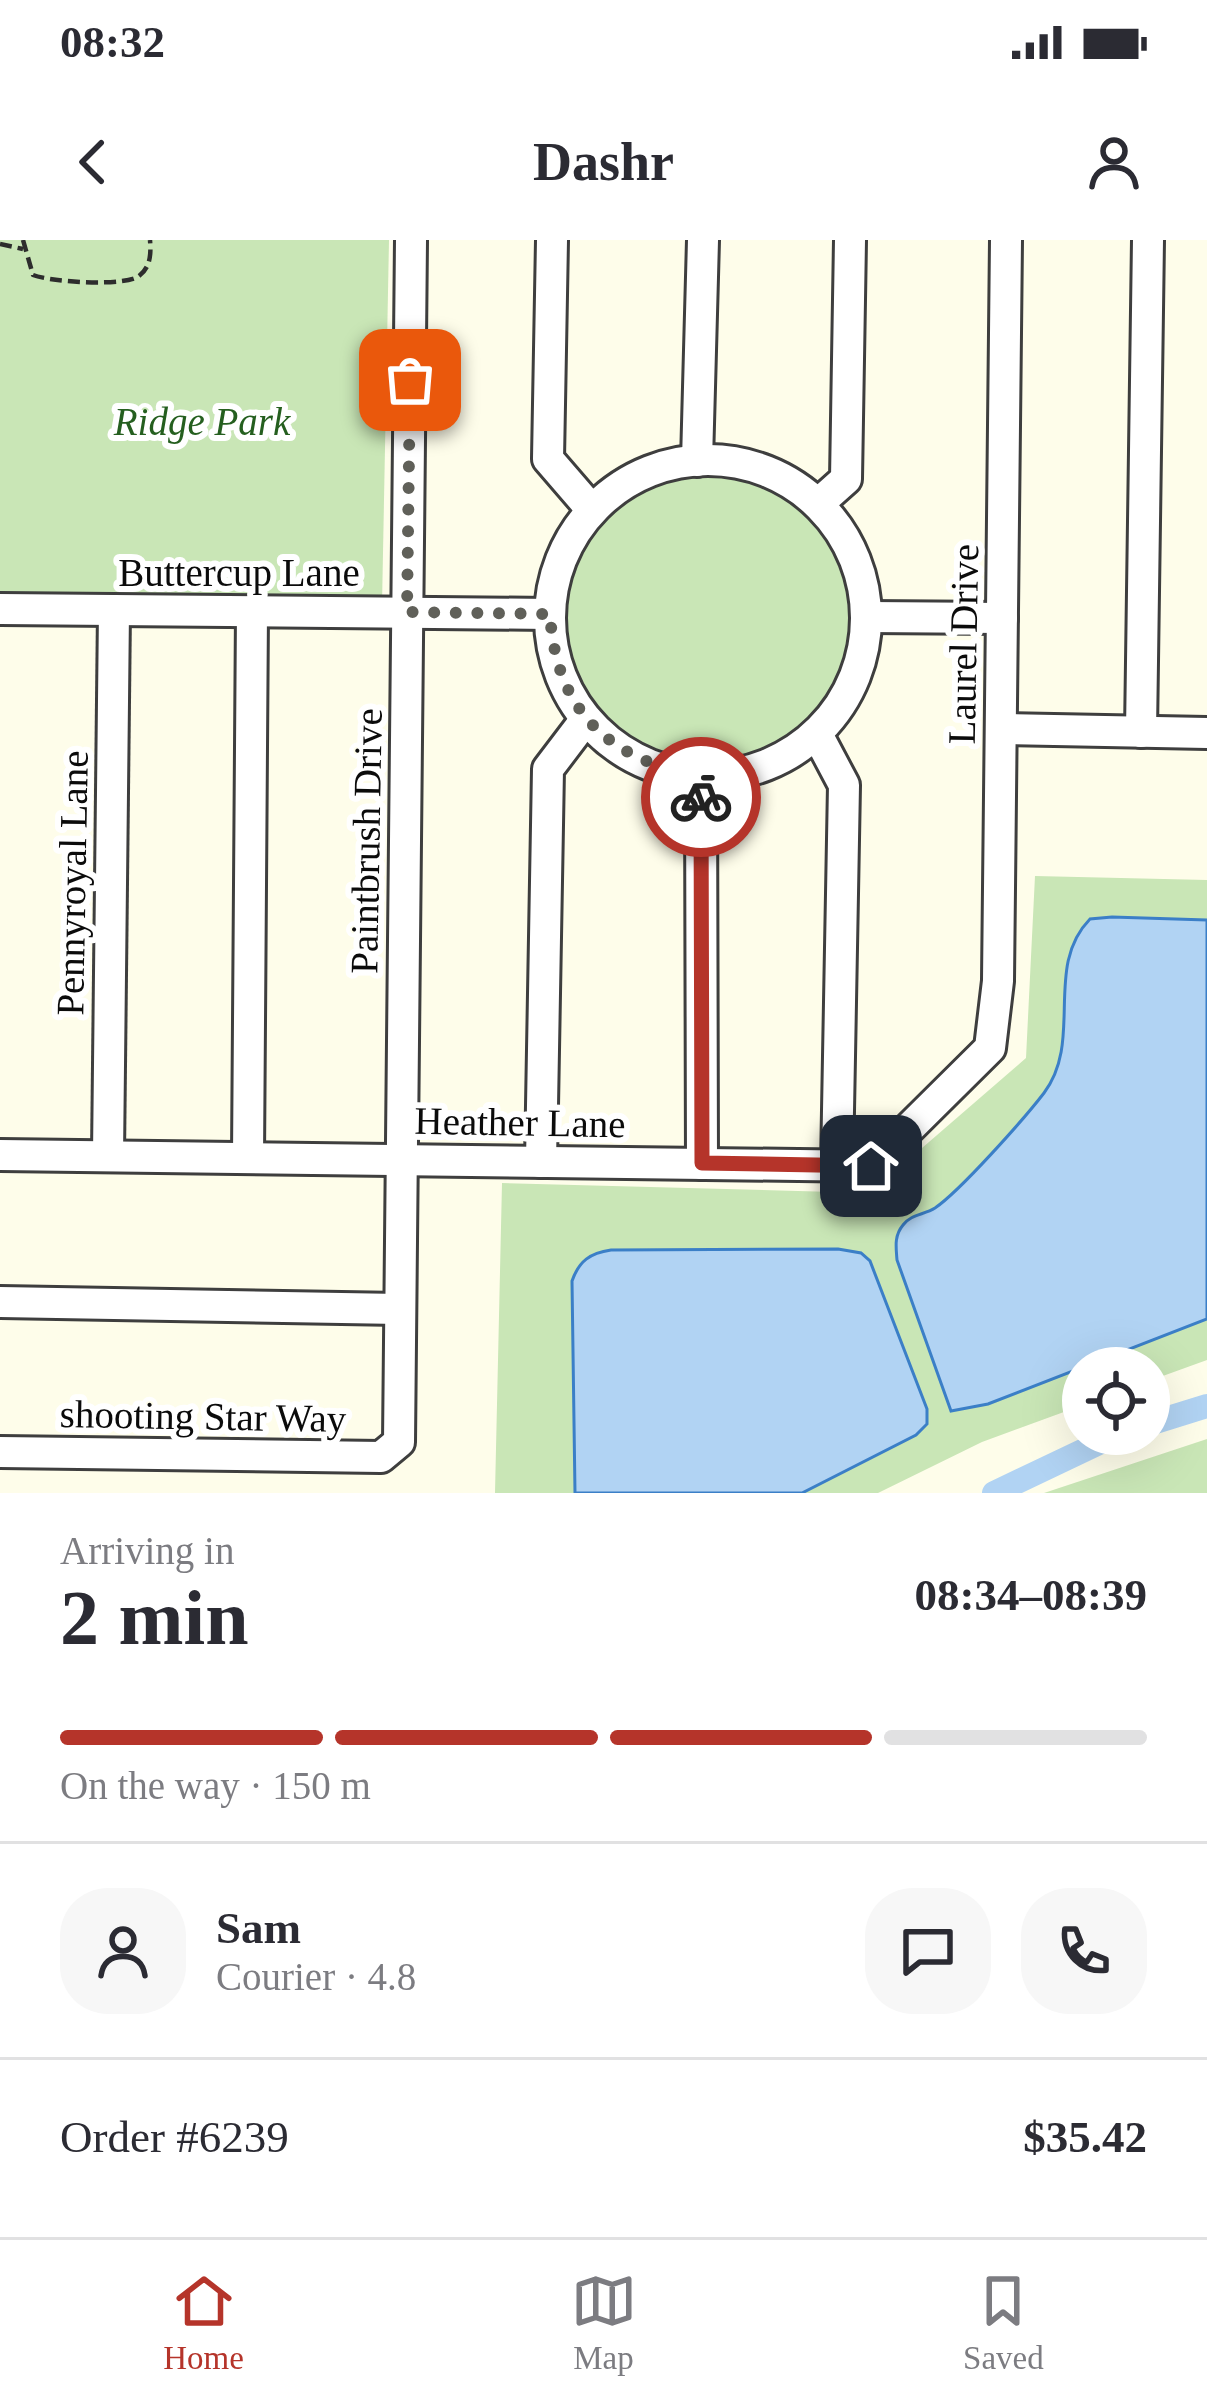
<!DOCTYPE html>
<html lang="en">
<head>
<meta charset="utf-8">
<style>
  body { margin:0; font-family:Georgia,serif; background:#f7f7f7; color:#2b2b33; height:100vh; display:flex; flex-direction:column; font-size:45px; white-space:nowrap }
  * { box-sizing:border-box; margin:0 }
  p { font-size:39px; color:#7c7c81 }
  .icon { flex:none; width:66px; height:66px; fill:none; stroke:currentColor; stroke-width:2; stroke-linecap:round; stroke-linejoin:round }
  .map { position:relative; height:1253px; overflow:hidden }
  .panel { display:flex; flex-direction:column; background:#fff; flex:1 }
  .panel>* { flex:none }
  .buttons { position:absolute; left:1062px; top:1107px; display:grid; gap:24px }
  .buttons a { display:grid; place-items:center; width:108px; height:108px; border-radius:50%; background:#fff; box-shadow:0 12px 48px #0002; font-size:60px }
  .pin { position:absolute; display:grid; place-items:center; width:102px; height:102px; color:#fff; margin:-51px; border-radius:24px; box-shadow:0 6px 18px #0006 }
  .courier { position:absolute; display:grid; place-items:center; width:120px; height:120px; margin:-60px; border:9px solid #b5342a; border-radius:50%; background:#fff; color:#222; box-shadow:0 3px 15px #0007 }
  .summary em { font-style:normal; font-weight:800 }
  .summary div { display:flex; flex-direction:column-reverse }
  .summary { display:flex; align-items:center; justify-content:space-between; height:204px; padding:0 60px }
  h1 { font-size:78px; font-weight:800; line-height:90px }
  .bar { display:grid; grid-template-columns:repeat(4,1fr); gap:18px 12px; align-content:center; height:144px; padding:0 60px }
  .bar i { height:15px; border-radius:9px; background:#e1e1e2 }
  .bar .on { background:#b5342a }
  .bar p { grid-column:span 4 }
  .line { display:flex; align-items:center; gap:30px; padding:0 60px; border-top:3px solid #e1e1e2 }
  .line div { flex:1 }
  .round { display:grid; place-items:center; flex:none; width:126px; height:126px; border-radius:48px; background:#f7f7f7 }
  .status { display:flex; justify-content:space-between; align-items:center; height:84px; padding:0 60px; background:#fff; direction:ltr }
  .status svg { height:33px; fill:currentColor }
  header { display:flex; justify-content:space-between; align-items:center; height:156px; padding:0 60px; background:#fff; font-size:54px; font-weight:800 }
  .tab-bar { display:flex; justify-content:space-around; align-items:center; height:168px; border-top:3px solid #e1e1e2; background:#fff; font-size:33px; color:#7c7c81 }
  .tab-bar a { display:grid; justify-items:center; gap:6px }
  .tab-bar .on { color:#b5342a }
  .map>svg:first-child { display:block }
  .green { fill:#c9e6b6 }
  .water { fill:#b1d3f3; stroke:#3b7fc7; stroke-width:3 }
  .lines { fill:none; stroke-linecap:round; stroke-linejoin:round }
  .canal { stroke:#b1d3f3; stroke-width:24 }
  .minor-casing { stroke:#3e3e3e; stroke-width:36 }
  .path { stroke:#2d2d2d; stroke-width:4.5; stroke-dasharray:12 6; stroke-linecap:butt }
  .minor { stroke:#fff; stroke-width:30 }
  .done { stroke:#606059; stroke-width:12; stroke-dasharray:0 21.6 }
  .route { stroke:#b5342a; stroke-width:15 }
  .labels { text-anchor:middle; dominant-baseline:central; stroke-width:12; stroke-linejoin:round; paint-order:stroke }
  .park-label { font-size:39px; font-style:italic; fill:#255f1f; stroke:#fff }
  .street-label { font-size:39px; fill:#0b0b0b; stroke:#fff }
</style>
</head>
<body>
<div class="status"><b>08:32</b><svg viewBox="0 0 49 12"><path d="M0 12V9h3v3zM5 12V6h3v6zM10 12V3h3v9zM15 12V0h3v12zM26 1h20v11H26zM47 4h2v5h-2z"/></svg></div>
<header><svg class="icon" aria-label="back" viewBox="0 0 24 24"><path d="M15 5l-7 7 7 7"/></svg>Dashr<svg class="icon" aria-label="person" viewBox="0 0 24 24"><circle cx="12" cy="8" r="4"/><path d="M4 21q1-7 8-7t8 7"/></svg></header>
<div class="map">
<svg width="1207" height="1253" viewBox="0 0 1207 1253">
  <rect width="100%" height="100%" fill="#fefdea"/>
  <g class="green">
    <polygon points="0,0 389,0 382,365 0,358"/>
    <circle cx="706" cy="377" r="143"/>
    <polygon points="1035,636 1207,640 1207,1120 1149,1141 1149,1128 1083,1128 1083,1165 982,1202 878,1253 495,1253 502,943 870,953 1026,818"/>
    <polygon points="1207,1199 1207,1253 1044,1253"/>
  </g>
  <g class="water">
    <path d="M 1112,677 L 1207,680 L 1207,1079 L 988,1164 L 951,1171 L 897,1020 C 896,1007 894,996 903,985 C 911,974 924,975 935,968 C 960,951 1024,879 1044,853 C 1084,800 1043,727 1090,679 Z"/>
    <path d="M 838,1009 L 861,1013 L 870,1021 L 927,1169 L 927,1184 L 916,1195 L 802,1253 L 575,1253 L 572,1041 C 579,1021 590,1013 611,1010 Z"/>
  </g>
  <g class="lines">
    <g class="canal">
      <polyline points="1149,1184 1207,1166"/>
      <polyline points="994,1253 1118,1194"/>
    </g>
    <defs>
      <g id="minor">
        <polyline points="552,0 548,219 592,270"/>
        <circle cx="708" cy="378" r="158"/>
        <polyline points="697,221 703,0"/>
        <polyline points="818,264 846,239 850,0"/>
        <polyline points="0,369 550,374"/>
        <polyline points="868,377 1002,378"/>
        <polyline points="1001,489 1207,493"/>
        <polyline points="1141,492 1148,0"/>
        <polyline points="817,494 844,545 837,925"/>
        <polyline points="701,537 702,924"/>
        <polyline points="0,915 871,926 990,808 998,741 1006,0"/>
        <polyline points="108,916 114,370"/>
        <polyline points="248,918 252,371"/>
        <polyline points="541,922 548,529 586,479"/>
        <polyline points="0,1062 400,1069"/>
        <polyline points="0,1212 381,1217 399,1202 411,0"/>
      </g>
    </defs>
    <use href="#minor" class="minor-casing"/>
    <g class="path">
      <path d="M 23,0 L 33,35 C 51,42 124,47 139,36 C 151,27 151,13 150,0"/>
      <polyline points="0,4 23,9"/>
    </g>
    <use href="#minor" class="minor"/>
  </g>
  <g class="lines">
    <path class="done" d="M 410,140 L 407,372 L 550,374 C 556,471 608,519 701,537 L 701,557"/>
    <polyline class="route" points="701,557 702,923 871,926"/>
  </g>
  <g class="labels">
    <g class="park-label">
      <text x="202" y="181">Ridge Park</text>
    </g>
    <g class="street-label">
      <text x="239" y="332">Buttercup Lane</text>
      <text transform="translate(963 404) rotate(-89)">Laurel Drive</text>
      <text transform="translate(366 601) rotate(-89)">Paintbrush Drive</text>
      <text transform="translate(72 643) rotate(-89)">Pennyroyal Lane</text>
      <text transform="translate(520 882) rotate(1)">Heather Lane</text>
      <text transform="translate(203 1176) rotate(1)">shooting Star Way</text>
    </g>
  </g>
</svg>
<div class="buttons">
<a><svg class="icon" aria-label="locate" viewBox="0 0 24 24"><circle cx="12" cy="12" r="6"/><path d="M12 2v4M12 18v4M2 12h4M18 12h4"/></svg></a>
</div>
<div class="pin" style="left:410px;top:140px;background:#ea580c"><svg class="icon" aria-label="bag" viewBox="0 0 24 24"><path d="M5 8h14l-1 12H6zM9 8a3 3 0 0 1 6 0"/></svg></div>
<div class="pin" style="left:871px;top:926px;background:#1f2937"><svg class="icon" aria-label="home" viewBox="0 0 24 24"><path d="M3 11l9-7 9 7M6 9v11h12V9"/></svg></div>
<div class="courier" style="left:701px;top:557px"><svg class="icon" aria-label="bike" viewBox="0 0 24 24"><circle cx="6" cy="16" r="4"/><circle cx="18" cy="16" r="4"/><path d="M6 16l4-8h5l3 8M10 8l3 8H6M13 5h3"/></svg></div>
</div>
<section class="panel">
<div class="summary"><div><h1>2 min</h1><p>Arriving in</p></div><em>08:34–08:39</em></div>
<div class="bar"><i class="on"></i><i class="on"></i><i class="on"></i><i></i><p>On the way · 150 m</p></div>
<div class="line" style="height:216px"><a class="round"><svg class="icon" aria-label="person" viewBox="0 0 24 24"><circle cx="12" cy="8" r="4"/><path d="M4 21q1-7 8-7t8 7"/></svg></a><div><b>Sam</b><p>Courier · 4.8</p></div><a class="round"><svg class="icon" aria-label="chat" viewBox="0 0 24 24"><path d="M4 5h16v11H9l-5 4z"/></svg></a><a class="round"><svg class="icon" aria-label="phone" viewBox="0 0 24 24"><path d="M5 4h4l2 5-3 2q2 4 5 5l2-3 5 2v4C11 20 4 13 5 4z"/></svg></a></div>
<div class="line" style="height:156px"><div>Order #6239</div><b>$35.42</b></div>
</section>
<nav class="tab-bar">
<a class="on"><svg class="icon" aria-label="home" viewBox="0 0 24 24"><path d="M3 11l9-7 9 7M6 9v11h12V9"/></svg>Home</a>
<a><svg class="icon" aria-label="map" viewBox="0 0 24 24"><path d="M3 6l6-2 6 2 6-2v14l-6 2-6-2-6 2zM9 4v14M15 6v14"/></svg>Map</a>
<a><svg class="icon" aria-label="saved" viewBox="0 0 24 24"><path d="M7 4h10v16l-5-4-5 4z"/></svg>Saved</a>
</nav>
</body>
</html>
